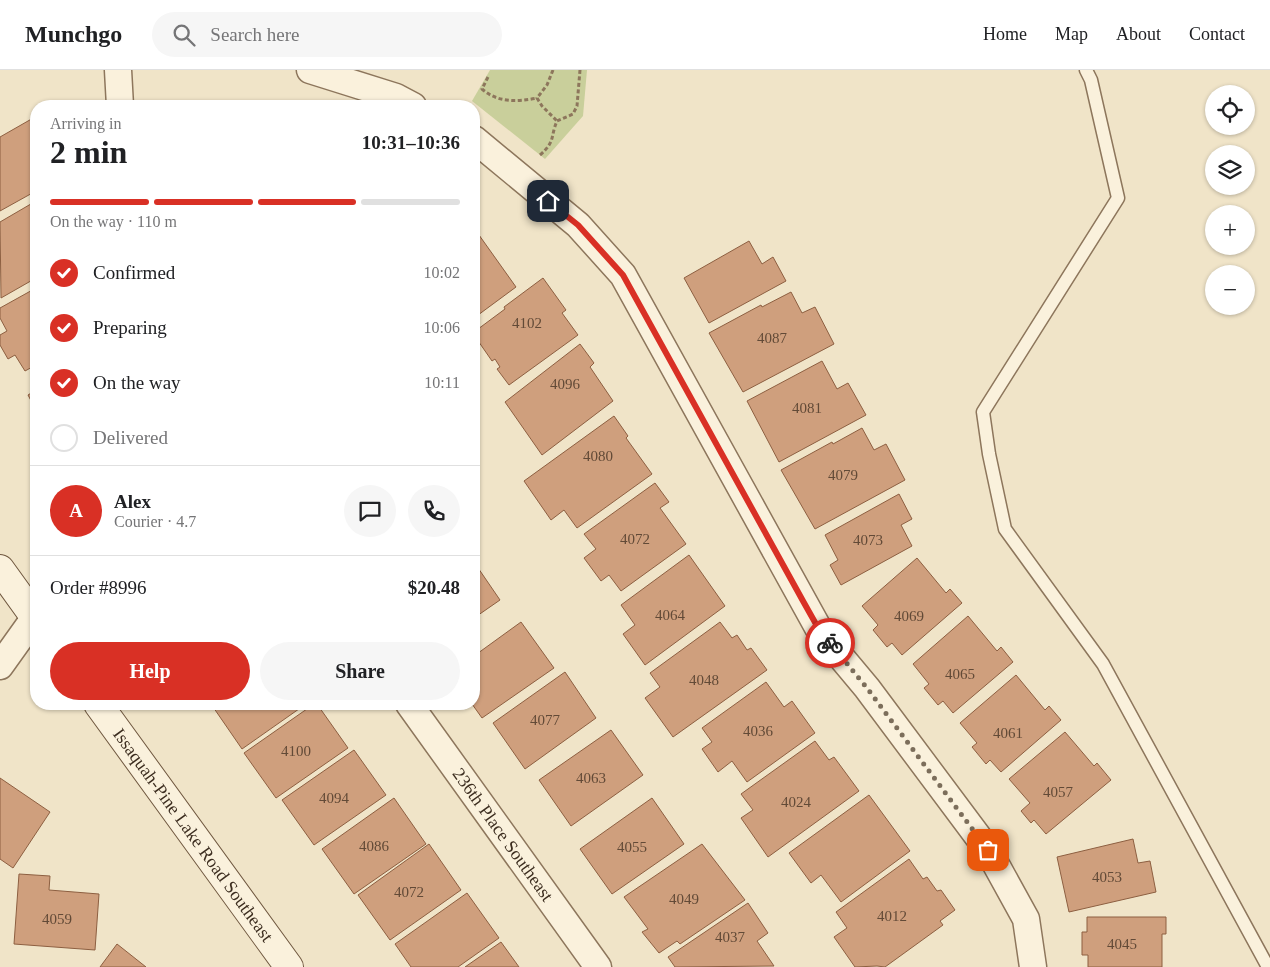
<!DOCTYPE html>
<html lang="en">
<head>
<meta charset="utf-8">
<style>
  body { margin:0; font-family:"Times New Roman",serif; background:#f6f6f6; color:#202124; height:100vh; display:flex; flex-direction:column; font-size:19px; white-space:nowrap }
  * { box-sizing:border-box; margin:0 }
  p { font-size:16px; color:#757577 }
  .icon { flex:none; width:28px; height:28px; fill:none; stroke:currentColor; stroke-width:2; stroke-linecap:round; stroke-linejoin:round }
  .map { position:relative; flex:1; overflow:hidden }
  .panel { position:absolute; left:30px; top:30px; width:450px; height:610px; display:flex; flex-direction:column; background:#fff; border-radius:20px; box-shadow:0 1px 4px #0004 }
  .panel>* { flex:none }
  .buttons { position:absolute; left:1205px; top:15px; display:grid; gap:10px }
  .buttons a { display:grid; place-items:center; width:50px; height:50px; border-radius:50%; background:#fff; box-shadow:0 1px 4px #0004; font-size:25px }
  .pin { position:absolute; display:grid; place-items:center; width:42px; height:42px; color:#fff; margin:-21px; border-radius:10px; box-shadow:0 2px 8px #0006 }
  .courier { position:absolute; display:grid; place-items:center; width:50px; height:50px; margin:-25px; border:4px solid #d93025; border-radius:50%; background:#fff; color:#222; box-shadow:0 1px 6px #0007 }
  .summary em { font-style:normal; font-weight:700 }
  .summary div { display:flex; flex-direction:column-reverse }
  .summary { display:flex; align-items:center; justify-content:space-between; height:85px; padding:0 20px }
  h1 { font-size:32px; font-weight:700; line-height:38px }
  .bar { display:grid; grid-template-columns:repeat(4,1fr); gap:8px 5px; align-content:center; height:60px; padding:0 20px }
  .bar i { height:6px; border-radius:4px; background:#e0e0e0 }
  .bar .active { background:#d93025 }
  .bar p { grid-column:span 4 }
  .line { display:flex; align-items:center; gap:12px; padding:0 20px; border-top:1px solid #e0e0e0 }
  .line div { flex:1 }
  .round { display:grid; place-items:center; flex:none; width:52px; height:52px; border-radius:26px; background:#f6f6f6 }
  ol { padding:0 20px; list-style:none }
  li { display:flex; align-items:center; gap:15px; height:55px }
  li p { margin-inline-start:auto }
  li .icon { padding:5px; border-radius:50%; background:#d93025; color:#fff; stroke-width:4 }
  li:last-child { color:#757577 }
  li i { width:28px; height:28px; border:2px solid #e0e0e0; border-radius:50% }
  .cta { display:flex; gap:10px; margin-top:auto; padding:10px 20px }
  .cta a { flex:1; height:58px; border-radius:30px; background:#d93025; color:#fff; font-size:20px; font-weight:700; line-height:58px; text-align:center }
  .cta a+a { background:#f6f6f6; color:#202124 }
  header { display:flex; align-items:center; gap:30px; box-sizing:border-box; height:70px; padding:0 25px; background:#fff; border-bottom:1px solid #e0e0e0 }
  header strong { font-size:24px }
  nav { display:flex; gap:28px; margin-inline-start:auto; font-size:18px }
  .search { width:350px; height:45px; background:#f6f6f6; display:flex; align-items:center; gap:12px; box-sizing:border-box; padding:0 18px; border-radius:28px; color:#757577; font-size:19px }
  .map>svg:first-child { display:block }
  .green { fill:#c9cf9b }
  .building { fill:#cf9f7d; stroke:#8d5f41 }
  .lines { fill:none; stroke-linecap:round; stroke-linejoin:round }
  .service-casing { stroke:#8d765c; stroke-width:15 }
  .minor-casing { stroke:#8d765c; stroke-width:29 }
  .secondary-casing { stroke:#6f573f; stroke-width:30 }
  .path { stroke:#8d765c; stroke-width:3; stroke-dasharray:4 2.5; stroke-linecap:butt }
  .service { stroke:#faf1dc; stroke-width:12 }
  .minor { stroke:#faf1dc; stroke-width:26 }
  .secondary { stroke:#faf1dc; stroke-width:28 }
  .done { stroke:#7c6e5b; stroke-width:5; stroke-dasharray:0 9 }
  .route { stroke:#d93025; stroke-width:6 }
  .labels { text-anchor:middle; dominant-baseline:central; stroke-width:4.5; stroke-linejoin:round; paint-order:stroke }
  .number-label { font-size:15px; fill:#624a37 }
  .street-label { font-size:18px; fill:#3d2e20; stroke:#f7eed8 }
</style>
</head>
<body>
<header>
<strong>Munchgo</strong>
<div class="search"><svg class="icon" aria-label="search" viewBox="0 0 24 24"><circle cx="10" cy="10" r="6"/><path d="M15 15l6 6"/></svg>Search here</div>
<nav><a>Home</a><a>Map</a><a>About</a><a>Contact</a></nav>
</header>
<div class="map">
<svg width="1270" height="897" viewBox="0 0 1270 897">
  <rect width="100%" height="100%" fill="#f0e4c8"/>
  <polygon class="green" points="490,0 587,0 583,46 545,89 472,31"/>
  <g class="building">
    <polygon points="35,47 36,121 0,141 0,67"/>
    <polygon points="36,131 36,208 1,228 0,152"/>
    <polygon points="479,165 516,217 474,248 474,169"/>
    <polygon points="749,171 762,194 773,187 786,211 709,253 684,208"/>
    <polygon points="543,208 566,240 562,243 578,265 509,315 497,299 500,297 495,289 492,291 474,265 474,262 505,239 504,237"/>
    <polygon points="36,218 36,295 25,301 15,285 8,289 0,275 0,265 7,261 0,248 0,238"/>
    <polygon points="791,222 802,243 815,237 834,274 743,322 709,263 761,235 762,237"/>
    <polygon points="580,274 594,293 590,297 613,331 542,385 505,332"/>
    <polygon points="822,291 837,319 848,313 866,345 779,392 747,331"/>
    <polygon points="36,320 36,340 28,325"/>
    <polygon points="614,346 628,366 626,368 652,404 577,458 564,440 551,450 524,411"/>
    <polygon points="862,358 874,380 886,374 905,410 815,459 781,400 832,372 833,374"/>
    <polygon points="655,413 669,432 660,438 686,474 621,521 609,505 601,511 584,488 596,479 584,464"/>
    <polygon points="899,424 912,449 901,455 912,476 841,515 830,495 838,490 825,465"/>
    <polygon points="689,485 725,536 645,595 623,564 635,555 621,535"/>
    <polygon points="917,488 946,523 950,519 962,533 902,585 892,573 887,577 873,560 878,555 862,536"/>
    <polygon points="474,492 500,530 474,548"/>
    <polygon points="968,546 997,581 1001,577 1013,592 953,643 943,631 938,635 924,618 929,614 913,594"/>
    <polygon points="521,552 554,598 482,648 472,634 474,634 474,586"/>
    <polygon points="720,552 732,568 737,565 747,580 751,578 767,600 673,667 645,628 660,617 650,603"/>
    <polygon points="565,602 596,648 525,699 493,653"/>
    <polygon points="1016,605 1045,640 1049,636 1061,650 1001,702 990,690 986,694 972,677 977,673 960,653"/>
    <polygon points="766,612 784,637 792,631 815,663 747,712 732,691 718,702 702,679 712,672 702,658"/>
    <polygon points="211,634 306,634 242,679"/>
    <polygon points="314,634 317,634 348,678 276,728 244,683"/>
    <polygon points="611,660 643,705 571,756 539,710"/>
    <polygon points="1065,662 1094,696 1097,693 1111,710 1046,764 1034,750 1031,753 1021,741 1030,733 1009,709"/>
    <polygon points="815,671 829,690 834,687 859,721 768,787 741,748 753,740 741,724"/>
    <polygon points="354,680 386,725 314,775 282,730"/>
    <polygon points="0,708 50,742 13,798 0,789"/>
    <polygon points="869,725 910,781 841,832 821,805 811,813 789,783"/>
    <polygon points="394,728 426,774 354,824 322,779"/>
    <polygon points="652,728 684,774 612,824 580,779"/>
    <polygon points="1133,769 1138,793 1150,791 1156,822 1069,842 1057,787"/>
    <polygon points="429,774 461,820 390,870 358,825"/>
    <polygon points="702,774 745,830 680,874 677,871 659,883 642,862 648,859 624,827"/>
    <polygon points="909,789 923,809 927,807 937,821 941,820 955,840 940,851 943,855 885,897 877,896 855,897 834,867 847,858 836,842"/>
    <polygon points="19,804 50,806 49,820 99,824 95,880 14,874"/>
    <polygon points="467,823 499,868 458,897 411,897 395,874"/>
    <polygon points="748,833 768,863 757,871 774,896 675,897 668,887"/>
    <polygon points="1087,847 1166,847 1166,864 1162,864 1162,897 1088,897 1088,885 1082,885 1082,862 1087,862"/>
    <polygon points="501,872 519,897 465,897"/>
    <polygon points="117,874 146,897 100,897"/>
  </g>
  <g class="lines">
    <defs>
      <polyline id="service" points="1086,0 1091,10 1118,128 983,342 989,384 1005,459 1103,594 1268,897"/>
      <g id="minor">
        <polyline points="118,0 120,36"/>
        <polyline points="310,0 396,27 413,36"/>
        <polyline points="474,69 578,155 623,205 821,563 867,618 988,780 1026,849 1033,897"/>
        <polyline points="0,596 35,547"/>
        <path id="s1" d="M 409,634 L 598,897"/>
      </g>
      <g id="secondary">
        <polyline points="0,499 36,549"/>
        <path id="s2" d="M 98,634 L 289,897"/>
      </g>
    </defs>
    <use href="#service" class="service-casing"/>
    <use href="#minor" class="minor-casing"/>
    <use href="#secondary" class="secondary-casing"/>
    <g class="path">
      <polyline points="553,0 547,15 537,28 542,36 557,51"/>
      <path d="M 488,7 L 482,19 C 498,33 517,32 537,28"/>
      <path d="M 540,85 C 556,71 550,67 557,51 L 573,44 L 577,36 L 580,0"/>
    </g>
    <use href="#service" class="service"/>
    <use href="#minor" class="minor"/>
    <use href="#secondary" class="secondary"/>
  </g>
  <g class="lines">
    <polyline class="done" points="830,573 867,618 988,780"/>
    <polyline class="route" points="548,131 578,155 623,205 803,531 821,563 830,573"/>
  </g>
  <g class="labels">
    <g class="number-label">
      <text x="527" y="253">4102</text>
      <text x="772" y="268">4087</text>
      <text x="565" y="314">4096</text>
      <text x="807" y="338">4081</text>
      <text x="598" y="386">4080</text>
      <text x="843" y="405">4079</text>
      <text x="635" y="469">4072</text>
      <text x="868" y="470">4073</text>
      <text x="670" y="545">4064</text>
      <text x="909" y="546">4069</text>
      <text x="960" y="604">4065</text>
      <text x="704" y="610">4048</text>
      <text x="545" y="650">4077</text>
      <text x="758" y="661">4036</text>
      <text x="1008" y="663">4061</text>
      <text x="296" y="681">4100</text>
      <text x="591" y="708">4063</text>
      <text x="1058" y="722">4057</text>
      <text x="334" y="728">4094</text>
      <text x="796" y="732">4024</text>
      <text x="374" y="776">4086</text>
      <text x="632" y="777">4055</text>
      <text x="1107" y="807">4053</text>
      <text x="409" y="822">4072</text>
      <text x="684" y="829">4049</text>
      <text x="892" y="846">4012</text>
      <text x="57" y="849">4059</text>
      <text x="730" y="867">4037</text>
      <text x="1122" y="874">4045</text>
    </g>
    <g class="street-label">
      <text stroke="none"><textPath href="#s2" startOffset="162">Issaquah-Pine Lake Road Southeast</textPath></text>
      <text stroke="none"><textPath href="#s1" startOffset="161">236th Place Southeast</textPath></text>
    </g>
  </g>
</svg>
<div class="buttons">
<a><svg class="icon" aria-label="locate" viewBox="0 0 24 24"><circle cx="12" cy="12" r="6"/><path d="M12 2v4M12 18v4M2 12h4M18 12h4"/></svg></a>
<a><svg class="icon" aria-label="layers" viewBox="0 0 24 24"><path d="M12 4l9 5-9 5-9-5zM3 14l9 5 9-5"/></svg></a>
<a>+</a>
<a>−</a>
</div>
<div class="pin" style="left:988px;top:780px;background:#ea580c"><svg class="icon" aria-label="bag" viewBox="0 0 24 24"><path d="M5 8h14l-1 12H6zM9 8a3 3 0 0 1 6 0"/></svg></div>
<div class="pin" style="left:548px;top:131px;background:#1f2937"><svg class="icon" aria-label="home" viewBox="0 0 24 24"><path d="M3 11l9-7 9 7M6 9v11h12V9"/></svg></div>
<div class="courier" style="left:830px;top:573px"><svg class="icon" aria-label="bike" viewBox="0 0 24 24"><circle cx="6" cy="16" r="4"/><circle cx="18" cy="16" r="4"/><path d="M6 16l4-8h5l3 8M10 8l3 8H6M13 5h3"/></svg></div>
<section class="panel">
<div class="summary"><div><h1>2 min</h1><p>Arriving in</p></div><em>10:31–10:36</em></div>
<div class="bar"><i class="active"></i><i class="active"></i><i class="active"></i><i></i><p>On the way · 110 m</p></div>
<ol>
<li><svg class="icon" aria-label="check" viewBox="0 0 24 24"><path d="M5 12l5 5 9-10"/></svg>Confirmed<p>10:02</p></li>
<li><svg class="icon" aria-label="check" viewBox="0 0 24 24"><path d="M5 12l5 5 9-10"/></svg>Preparing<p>10:06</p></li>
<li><svg class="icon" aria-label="check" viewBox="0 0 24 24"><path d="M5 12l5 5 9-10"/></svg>On the way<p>10:11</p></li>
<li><i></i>Delivered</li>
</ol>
<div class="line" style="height:90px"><b class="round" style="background:#d93025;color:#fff">A</b><div><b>Alex</b><p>Courier · 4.7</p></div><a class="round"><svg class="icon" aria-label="chat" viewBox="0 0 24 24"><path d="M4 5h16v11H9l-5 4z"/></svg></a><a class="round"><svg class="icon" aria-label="phone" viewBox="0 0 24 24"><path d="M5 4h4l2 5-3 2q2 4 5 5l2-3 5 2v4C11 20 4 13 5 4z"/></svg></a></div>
<div class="line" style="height:65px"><div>Order #8996</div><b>$20.48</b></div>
<div class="cta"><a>Help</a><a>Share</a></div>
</section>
</div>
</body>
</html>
